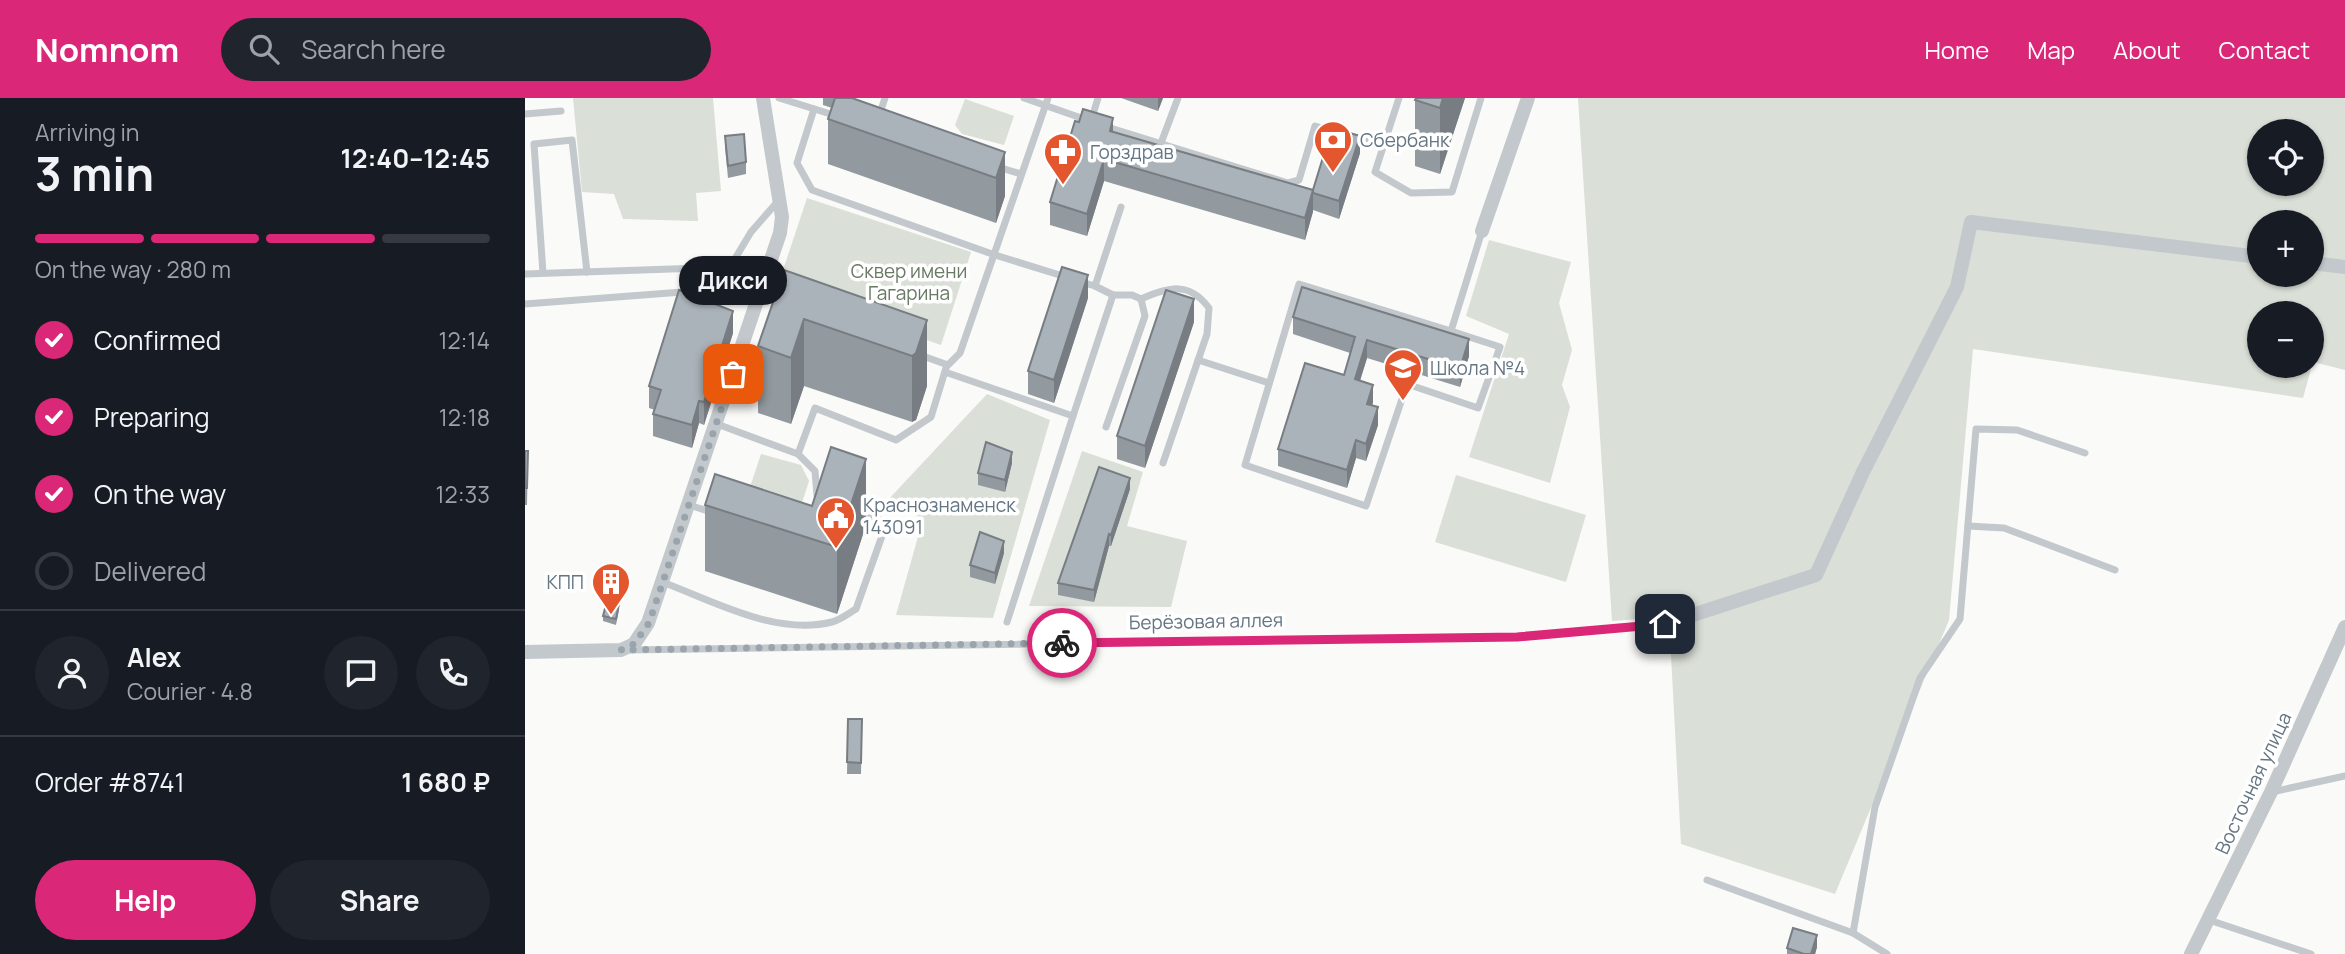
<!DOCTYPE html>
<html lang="en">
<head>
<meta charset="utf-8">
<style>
  body { margin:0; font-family:Manrope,sans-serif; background:#20242c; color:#f1f3f6; height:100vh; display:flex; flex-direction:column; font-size:26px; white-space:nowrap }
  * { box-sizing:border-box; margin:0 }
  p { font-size:23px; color:#9ea1a6 }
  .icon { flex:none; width:38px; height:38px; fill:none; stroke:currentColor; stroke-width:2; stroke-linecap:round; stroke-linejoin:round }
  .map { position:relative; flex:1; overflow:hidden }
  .details { display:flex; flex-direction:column; background:#171b24; width:525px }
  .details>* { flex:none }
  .controls { position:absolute; left:1722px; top:21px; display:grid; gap:14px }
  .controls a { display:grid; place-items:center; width:77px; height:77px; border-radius:50%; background:#171b24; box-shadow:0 2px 5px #0004; font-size:35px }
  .pin { position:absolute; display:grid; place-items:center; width:60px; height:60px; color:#fff; margin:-30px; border-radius:14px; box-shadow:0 4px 10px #0006 }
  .courier { position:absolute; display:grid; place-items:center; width:70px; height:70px; margin:-35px; border:5px solid #db2777; border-radius:50%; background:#fff; color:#222; box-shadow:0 2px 9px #0007 }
  .bubble { position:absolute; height:49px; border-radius:24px; background:#171b24; box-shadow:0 2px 5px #0004; font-size:23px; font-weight:700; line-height:49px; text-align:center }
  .head em { font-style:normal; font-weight:700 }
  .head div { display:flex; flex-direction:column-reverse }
  .head { display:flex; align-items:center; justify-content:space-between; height:119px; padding:0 35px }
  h1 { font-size:46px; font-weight:700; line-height:52px }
  .bar { display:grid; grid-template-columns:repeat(4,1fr); gap:10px 7px; align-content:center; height:84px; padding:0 35px }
  .bar i { height:9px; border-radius:5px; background:#363941 }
  .bar .active { background:#db2777 }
  .bar p { grid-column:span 4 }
  .line { display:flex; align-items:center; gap:18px; padding:0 35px; border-top:2px solid #363941 }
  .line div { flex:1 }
  .round { display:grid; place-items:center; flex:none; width:74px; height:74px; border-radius:37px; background:#20242c }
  ol { padding:0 35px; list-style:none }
  li { display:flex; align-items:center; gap:21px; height:77px }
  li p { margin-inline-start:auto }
  li .icon { padding:7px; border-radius:50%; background:#db2777; color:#fff; stroke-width:4 }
  li:last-child { color:#9ea1a6 }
  li i { width:38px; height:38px; border:4px solid #363941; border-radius:50% }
  .primary-button { display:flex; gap:14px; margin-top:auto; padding:14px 35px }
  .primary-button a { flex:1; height:80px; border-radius:42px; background:#db2777; color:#fff; font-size:28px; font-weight:700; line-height:80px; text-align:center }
  .primary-button a+a { background:#20242c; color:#f1f3f6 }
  header { display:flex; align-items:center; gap:42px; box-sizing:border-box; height:98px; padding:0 35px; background:#db2777; color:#fff }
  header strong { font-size:33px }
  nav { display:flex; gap:38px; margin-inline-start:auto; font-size:24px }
  .search { width:490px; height:63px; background:#20242c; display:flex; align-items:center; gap:18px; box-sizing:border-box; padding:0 24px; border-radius:38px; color:#9ea1a6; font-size:26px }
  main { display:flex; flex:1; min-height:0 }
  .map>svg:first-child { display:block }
  .green { fill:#dadfd7; fill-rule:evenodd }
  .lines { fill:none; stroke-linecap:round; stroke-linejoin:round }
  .lane { stroke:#c3c8cc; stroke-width:7 }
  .street { stroke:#c3c8cc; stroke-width:14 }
  .wall { fill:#929a9f }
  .shaded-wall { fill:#777d82 }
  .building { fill:#aab3b9; stroke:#777d82; stroke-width:2 }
  .done { stroke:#99a4ac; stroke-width:7; stroke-dasharray:0 12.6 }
  .route { stroke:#db2777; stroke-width:9 }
  .labels { text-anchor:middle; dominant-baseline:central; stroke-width:7; stroke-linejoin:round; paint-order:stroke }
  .poi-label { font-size:19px; fill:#657683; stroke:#fff; text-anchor:start }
  .park-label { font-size:19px; fill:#687a64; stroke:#fff }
  .street-label { font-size:19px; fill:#657683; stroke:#fff }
</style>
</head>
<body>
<header>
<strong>Nomnom</strong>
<div class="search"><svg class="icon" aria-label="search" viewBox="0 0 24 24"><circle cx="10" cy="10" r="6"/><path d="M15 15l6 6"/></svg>Search here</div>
<nav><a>Home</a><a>Map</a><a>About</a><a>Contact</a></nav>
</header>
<main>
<section class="details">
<div class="head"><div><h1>3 min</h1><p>Arriving in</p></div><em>12:40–12:45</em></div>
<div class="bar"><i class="active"></i><i class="active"></i><i class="active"></i><i></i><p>On the way · 280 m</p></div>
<ol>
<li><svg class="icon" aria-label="check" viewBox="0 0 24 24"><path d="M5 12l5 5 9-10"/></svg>Confirmed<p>12:14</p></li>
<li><svg class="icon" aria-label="check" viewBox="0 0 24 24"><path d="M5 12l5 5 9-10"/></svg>Preparing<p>12:18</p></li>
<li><svg class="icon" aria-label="check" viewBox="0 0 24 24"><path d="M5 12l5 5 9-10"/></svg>On the way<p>12:33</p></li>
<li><i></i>Delivered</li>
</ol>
<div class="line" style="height:126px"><a class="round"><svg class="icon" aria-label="person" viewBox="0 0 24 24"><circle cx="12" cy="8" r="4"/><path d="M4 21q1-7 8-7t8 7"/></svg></a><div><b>Alex</b><p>Courier · 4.8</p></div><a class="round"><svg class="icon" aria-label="chat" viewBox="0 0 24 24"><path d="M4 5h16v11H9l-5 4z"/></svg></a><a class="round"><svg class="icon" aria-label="phone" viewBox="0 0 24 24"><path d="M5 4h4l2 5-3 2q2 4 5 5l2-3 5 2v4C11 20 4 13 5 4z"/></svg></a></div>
<div class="line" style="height:91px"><div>Order #8741</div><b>1 680 ₽</b></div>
<div class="primary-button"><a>Help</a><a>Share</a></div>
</section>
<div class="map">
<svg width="1820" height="856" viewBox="0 0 1820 856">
  <rect width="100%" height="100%" fill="#fafaf8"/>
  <g class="green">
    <polygon points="48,0 188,0 196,93 171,95 173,123 98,121 89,96 57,94"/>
    <path d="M 1053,0 L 1820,0 L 1820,272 L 1788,264 L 1778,300 L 1448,251 L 1424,522 L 1310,796 L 1156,746 L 1144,519 L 1087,523 ZM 1734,33 L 1787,33 L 1787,86 L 1734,86 ZM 1734,124 L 1787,124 L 1787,177 L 1734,177 ZM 1734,215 L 1787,215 L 1787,268 L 1734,268 Z"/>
    <polygon points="440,1 489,18 479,47 437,36 430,27"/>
    <polygon points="282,100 446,154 416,247 252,190"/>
    <polygon points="964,142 1046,164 1034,205 1047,252 1037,287 1045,309 1025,385 944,359 984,236 941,218"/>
    <polygon points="462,296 525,322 468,520 371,517 398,421 362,403"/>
    <polygon points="557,353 618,374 602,428 662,443 646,509 504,508"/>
    <polygon points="236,356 276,367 284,383 270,427 218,410"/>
    <polygon points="931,377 1061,417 1041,484 910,444"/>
  </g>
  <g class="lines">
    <g class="lane">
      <polyline points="254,0 312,18"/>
      <polyline points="499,0 562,22"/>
      <polyline points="874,0 850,74 886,95 927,94 956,0"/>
      <polyline points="289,11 272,65 287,92 470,157 541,179"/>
      <polyline points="0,16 36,13"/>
      <polyline points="354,18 360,0"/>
      <polyline points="566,23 573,0"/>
      <polyline points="579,28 763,85 774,82 790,28 815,35"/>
      <polyline points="826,38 858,47"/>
      <polyline points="636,45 653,0"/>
      <polyline points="473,69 496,76"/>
      <polyline points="18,175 9,46 47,42 62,174"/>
      <polyline points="0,176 205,169 226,134 254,102"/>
      <polyline points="556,184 570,188 596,109"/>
      <path d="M 616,201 C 644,189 664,183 684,210 L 682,236 L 638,365"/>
      <polyline points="0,206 236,188"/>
      <polyline points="926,233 774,186 720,367 841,408 882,286 953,310 975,249 926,233 957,133"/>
      <polyline points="395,257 423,267 435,255 523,0"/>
      <polyline points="673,262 744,285"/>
      <polyline points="420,274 548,318 588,197 570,188"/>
      <polyline points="192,326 273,356 290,373 292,398 295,400"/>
      <polyline points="581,329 620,218 616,201 607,197 588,197"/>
      <polyline points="273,356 290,310 371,342 406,319 421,270"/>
      <polyline points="164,407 189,415"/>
      <polyline points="1443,428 1479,430 1590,472"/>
      <path d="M 137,484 C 189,503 250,538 307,524 C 315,522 324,515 331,511 L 357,438 L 358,423 L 333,413"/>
      <polyline points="482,524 548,318"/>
      <polyline points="104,552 991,539 1140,526"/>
      <polyline points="1747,694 1820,678"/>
      <polyline points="1182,782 1328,835 1362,856"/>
      <polyline points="1684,822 1786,856"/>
      <polyline points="1328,835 1350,709 1395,580 1435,521 1451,331 1492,332 1560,355"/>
    </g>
    <g class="street">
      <polyline points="957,133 1003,0"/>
      <polyline points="1787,165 1820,169"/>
      <polyline points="1140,526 1291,477 1338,374 1432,189 1446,124 1734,159"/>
      <polyline points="0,554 96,552 109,546 123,525 255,135 257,119 238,0"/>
      <polyline points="1666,856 1746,694 1820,529"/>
    </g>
  </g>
  <g class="wall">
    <polygon points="298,0 328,0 480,54 480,98 471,125 303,66 303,21 307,10 298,7"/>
    <polygon points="596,0 638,0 633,13"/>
    <polygon points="940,0 915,76 890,68 890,2"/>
    <polygon points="588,34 788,92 835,55 814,121 788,112 780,142 579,83 562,138 525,127 525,104"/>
    <polygon points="200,38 221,64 221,76 203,80 200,49"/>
    <polygon points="259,172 402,222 402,288 391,322 387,324 279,288 266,326 233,315 233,248"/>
    <polygon points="563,200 529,305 503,296 503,273"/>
    <polygon points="768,219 944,258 935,289 842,260 835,283 848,304 847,308 853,327 841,363 831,360 822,390 753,368 753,351 819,277 825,255 768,236"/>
    <polygon points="669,224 620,370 592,361 592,338"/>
    <polygon points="208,235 179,327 174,325 167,350 128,338 128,316 130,312 124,310 124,288"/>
    <polygon points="0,353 3,353 2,407 0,407"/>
    <polygon points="487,365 480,394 453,387 453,375"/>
    <polygon points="605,391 586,448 584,448 569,504 533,497 533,485"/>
    <polygon points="180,407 287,408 341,427 312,516 180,473"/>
    <polygon points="479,455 470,486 445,479 445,467"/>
    <polygon points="94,512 91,527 78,523 78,518"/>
    <polygon points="323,621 337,621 336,676 322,676"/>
    <polygon points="1292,849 1290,856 1262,856 1262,850"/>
  </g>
  <g class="shaded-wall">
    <polygon points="633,0 638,0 633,13"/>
    <polygon points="918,0 940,0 915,76 915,10"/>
    <polygon points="588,20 588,42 585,33"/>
    <polygon points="835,38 835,55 814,121 814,103"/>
    <polygon points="480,54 480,98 471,125 471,80"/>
    <polygon points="579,61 579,83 562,138 562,116"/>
    <polygon points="788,92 788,114 780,142 780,120"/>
    <polygon points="563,177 563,200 529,305 529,282"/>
    <polygon points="669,201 669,224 620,370 620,348"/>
    <polygon points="208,213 208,235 179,327 179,304"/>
    <polygon points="279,221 279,288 266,326 266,260"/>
    <polygon points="402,222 402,288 391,322 387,324 387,258"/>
    <polygon points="944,241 944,258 935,289 935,271"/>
    <polygon points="842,242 842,260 830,298 830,281"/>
    <polygon points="848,287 848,304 842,323 842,306"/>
    <polygon points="174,303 174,325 167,350 167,327"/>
    <polygon points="853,309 853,327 841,363 841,346"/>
    <polygon points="831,342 831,360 822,390 822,372"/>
    <polygon points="487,354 487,365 480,394 480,382"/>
    <polygon points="341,361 341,427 312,516 312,449"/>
    <polygon points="605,380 605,391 586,448 586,437"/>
    <polygon points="584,436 584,448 569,504 569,492"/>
    <polygon points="479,443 479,455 470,486 470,475"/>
    <polygon points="1292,837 1292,849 1290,856 1286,856"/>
  </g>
  <g class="building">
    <polygon points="310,0 327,0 480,54 471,80 303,21"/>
    <polygon points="891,0 918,0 915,10 890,2"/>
    <polygon points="558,11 588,20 585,33 788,92 780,120 579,61 562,116 525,104 550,23 554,24"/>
    <polygon points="807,30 835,38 814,103 788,95 788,92"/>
    <polygon points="219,36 221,64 203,68 200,38"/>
    <polygon points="537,169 563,177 529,282 503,273"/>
    <polygon points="259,172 402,222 391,255 387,258 279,221 266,260 233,248"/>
    <polygon points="777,189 944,241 935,271 842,242 830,281 848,287 842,306 853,309 841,346 831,342 822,372 753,351 780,265 819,277 830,239 768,219"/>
    <polygon points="154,192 208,213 179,304 174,303 167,327 128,316 136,292 124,288"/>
    <polygon points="641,192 669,201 620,348 592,338"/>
    <polygon points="461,344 487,354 480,382 453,375"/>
    <polygon points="306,349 341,361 312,449 180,407 190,376 287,408"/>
    <polygon points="0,353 3,353 2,390 0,390"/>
    <polygon points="574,369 605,380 586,437 584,436 569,492 533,485"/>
    <polygon points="455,434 479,443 470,475 445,467"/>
    <polygon points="82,503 94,506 91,521 78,518"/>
    <polygon points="323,621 337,621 336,665 322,664"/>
    <polygon points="1268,830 1292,837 1286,856 1279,856 1262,850"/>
  </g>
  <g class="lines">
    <polyline class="done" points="208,276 124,525 109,546 96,552 537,545"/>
    <polyline class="route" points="537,545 992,539 1140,526"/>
  </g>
  <defs>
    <symbol id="bank-pin" viewBox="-11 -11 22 30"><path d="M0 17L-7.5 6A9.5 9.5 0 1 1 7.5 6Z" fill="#e4572e" stroke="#fff"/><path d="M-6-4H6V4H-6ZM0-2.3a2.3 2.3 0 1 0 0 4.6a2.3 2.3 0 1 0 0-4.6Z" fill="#fff"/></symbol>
    <symbol id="pharmacy-pin" viewBox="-11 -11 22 30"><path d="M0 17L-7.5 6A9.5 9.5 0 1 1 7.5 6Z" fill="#e4572e" stroke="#fff"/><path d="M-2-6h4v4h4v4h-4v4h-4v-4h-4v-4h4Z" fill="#fff"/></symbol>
    <symbol id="school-pin" viewBox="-11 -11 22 30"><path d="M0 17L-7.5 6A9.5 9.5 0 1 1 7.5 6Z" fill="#e4572e" stroke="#fff"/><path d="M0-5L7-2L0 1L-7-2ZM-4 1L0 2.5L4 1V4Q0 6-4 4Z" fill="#fff"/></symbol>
    <symbol id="civic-pin" viewBox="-11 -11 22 30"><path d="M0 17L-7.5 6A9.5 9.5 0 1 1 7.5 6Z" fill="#e4572e" stroke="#fff"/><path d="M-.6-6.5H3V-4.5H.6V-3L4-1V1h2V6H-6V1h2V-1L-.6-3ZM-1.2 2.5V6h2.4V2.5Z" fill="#fff"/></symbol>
    <symbol id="building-pin" viewBox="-11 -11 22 30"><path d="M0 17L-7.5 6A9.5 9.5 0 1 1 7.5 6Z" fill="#e4572e" stroke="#fff"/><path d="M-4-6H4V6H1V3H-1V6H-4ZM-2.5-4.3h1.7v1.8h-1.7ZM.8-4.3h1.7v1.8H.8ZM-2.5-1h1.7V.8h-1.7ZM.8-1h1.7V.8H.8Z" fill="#fff"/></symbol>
  </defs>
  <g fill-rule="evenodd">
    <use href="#bank-pin" x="786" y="20" width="44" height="60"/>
    <use href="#pharmacy-pin" x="516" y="32" width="44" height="60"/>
    <use href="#school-pin" x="856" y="248" width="44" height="60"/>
    <use href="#civic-pin" x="289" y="396" width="44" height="60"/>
    <use href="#building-pin" x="64" y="462" width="44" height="60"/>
  </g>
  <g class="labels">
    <g class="poi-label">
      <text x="835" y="42">Сбербанк</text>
      <text x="565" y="54">Горздрав</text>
      <text x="905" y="270">Школа №4</text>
      <text x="338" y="407">Краснознаменск<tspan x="338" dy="22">143091</tspan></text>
      <text x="59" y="484" text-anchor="end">КПП</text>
    </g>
    <g class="park-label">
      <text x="384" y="173">Сквер имени<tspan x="384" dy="22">Гагарина</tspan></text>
    </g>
    <g class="street-label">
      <text transform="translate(681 523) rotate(-1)">Берёзовая аллея</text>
      <text transform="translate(1728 685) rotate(-65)">Восточная улица</text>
    </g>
  </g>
</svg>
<div class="controls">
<a><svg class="icon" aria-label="locate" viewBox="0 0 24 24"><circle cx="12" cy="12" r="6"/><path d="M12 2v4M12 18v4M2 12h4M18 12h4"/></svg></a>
<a>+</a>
<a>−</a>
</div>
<div class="pin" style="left:208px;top:276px;background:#ea580c"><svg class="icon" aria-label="bag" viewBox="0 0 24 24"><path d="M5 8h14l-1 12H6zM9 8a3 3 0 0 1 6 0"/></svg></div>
<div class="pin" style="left:1140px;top:526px;background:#1f2937"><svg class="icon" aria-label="home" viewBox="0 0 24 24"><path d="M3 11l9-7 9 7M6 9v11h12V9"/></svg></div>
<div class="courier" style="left:537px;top:545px"><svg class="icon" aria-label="bike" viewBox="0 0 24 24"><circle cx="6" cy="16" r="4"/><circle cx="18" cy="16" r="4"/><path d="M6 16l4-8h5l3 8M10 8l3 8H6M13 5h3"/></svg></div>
<div class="bubble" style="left:154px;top:158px;width:108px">Дикси</div>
</div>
</main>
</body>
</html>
